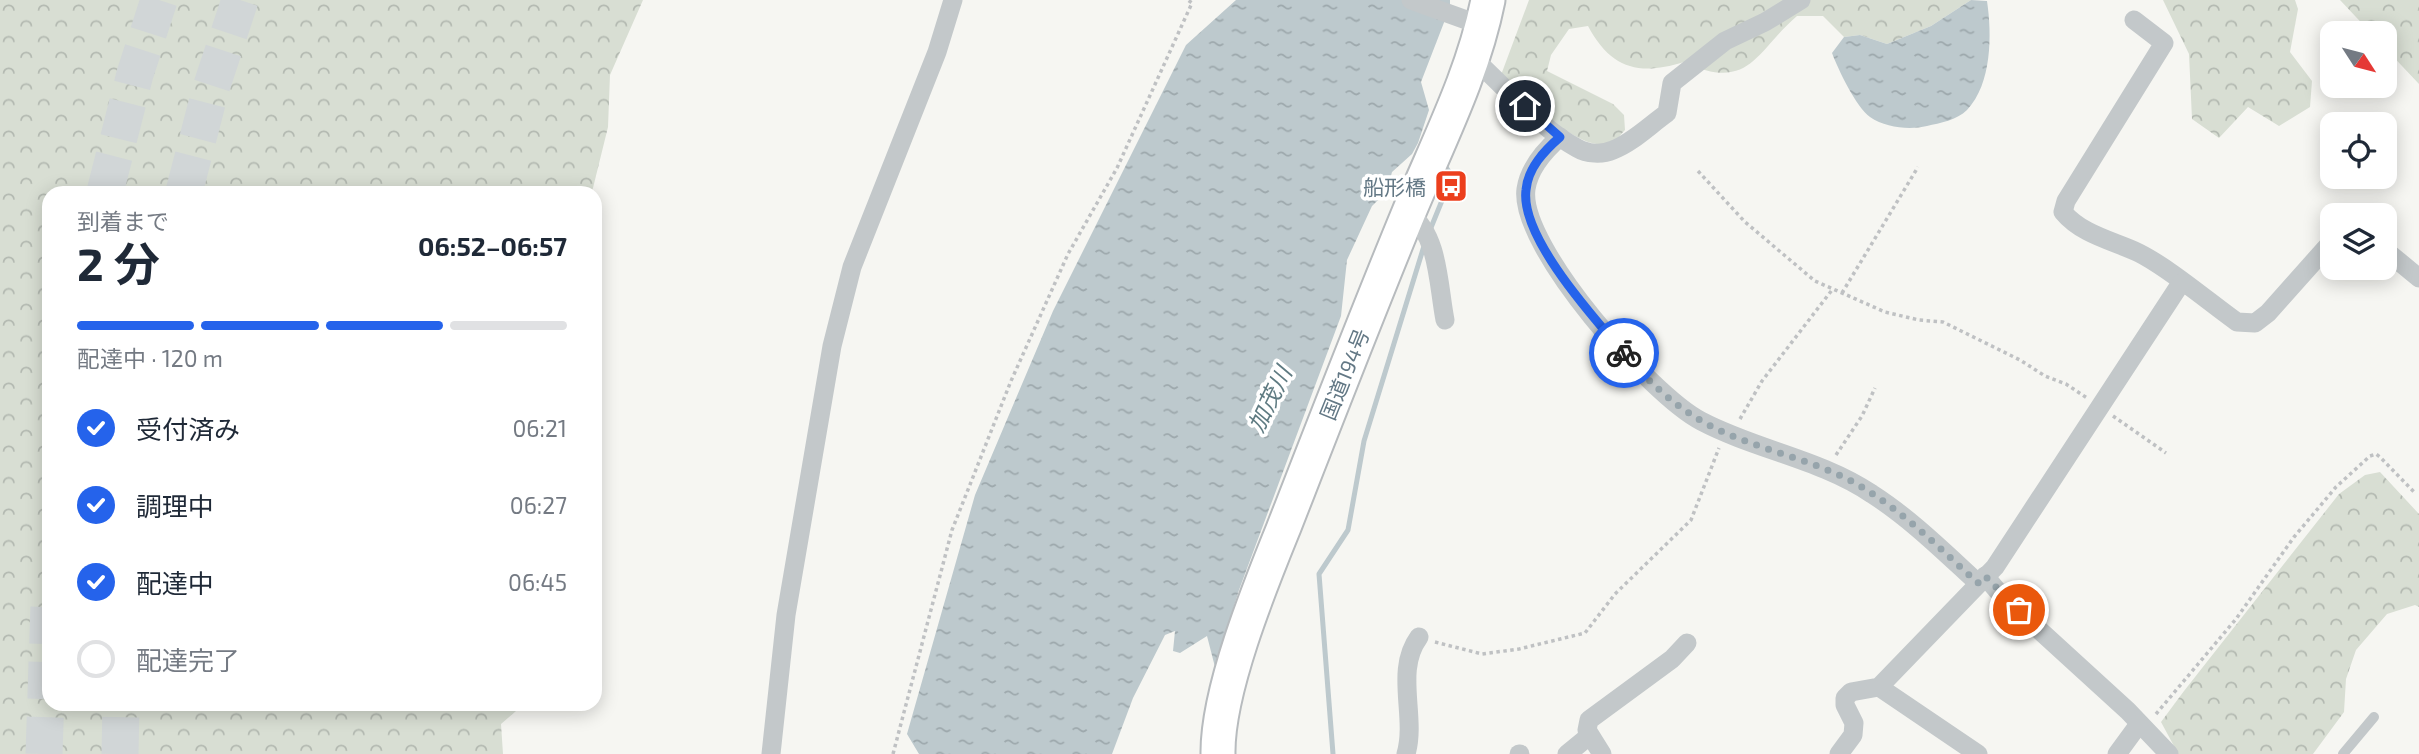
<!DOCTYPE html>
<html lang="ja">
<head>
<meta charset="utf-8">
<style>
  body { margin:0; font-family:"Exo 2","Noto Sans JP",sans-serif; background:#f6f6f7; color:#1f2937; height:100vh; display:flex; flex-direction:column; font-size:26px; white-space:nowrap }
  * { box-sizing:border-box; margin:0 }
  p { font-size:23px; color:#747a83 }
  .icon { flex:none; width:38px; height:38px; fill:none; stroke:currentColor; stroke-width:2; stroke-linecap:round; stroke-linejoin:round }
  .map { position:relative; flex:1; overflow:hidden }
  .panel { position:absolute; left:42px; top:186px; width:560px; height:525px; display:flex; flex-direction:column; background:#fff; border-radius:21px; box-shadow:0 4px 18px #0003 }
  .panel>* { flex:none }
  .needle { width:46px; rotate:126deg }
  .tools { position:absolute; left:2320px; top:21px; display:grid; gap:14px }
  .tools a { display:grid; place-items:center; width:77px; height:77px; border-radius:14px; background:#fff; box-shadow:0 4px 18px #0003; font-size:35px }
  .pin { position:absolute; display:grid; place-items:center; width:60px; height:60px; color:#fff; margin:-30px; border:4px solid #fff; border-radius:50%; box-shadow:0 2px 7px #0007 }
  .courier { position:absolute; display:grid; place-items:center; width:70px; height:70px; margin:-35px; border:5px solid #2563eb; border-radius:50%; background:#fff; color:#222; box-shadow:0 2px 9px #0007 }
  .overview em { font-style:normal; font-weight:700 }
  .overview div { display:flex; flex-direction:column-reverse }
  .overview { display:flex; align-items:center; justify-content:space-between; height:119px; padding:0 35px }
  h1 { font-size:46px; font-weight:700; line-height:52px }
  .bar { display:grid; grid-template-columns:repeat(4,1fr); gap:10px 7px; align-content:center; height:84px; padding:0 35px }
  .bar i { height:9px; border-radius:5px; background:#e0e1e3 }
  .bar .active { background:#2563eb }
  .bar p { grid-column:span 4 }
  ol { padding:0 35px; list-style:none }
  li { display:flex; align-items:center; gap:21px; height:77px }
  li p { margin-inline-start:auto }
  li .icon { padding:7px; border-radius:50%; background:#2563eb; color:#fff; stroke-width:4 }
  li:last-child { color:#747a83 }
  li i { width:38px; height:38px; border:4px solid #e0e1e3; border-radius:50% }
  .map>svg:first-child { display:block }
  .forest { fill:url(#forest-crowns) }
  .water { fill:url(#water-ripples) }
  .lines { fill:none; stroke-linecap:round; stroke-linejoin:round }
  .stream { stroke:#bdc9cd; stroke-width:5 }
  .motorway-tunnel { stroke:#d1d6d7; stroke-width:37; stroke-dasharray:37 18; stroke-linecap:butt }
  .trunk-casing { stroke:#b7bbbe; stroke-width:37 }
  .path { stroke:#bfc1c3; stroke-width:3.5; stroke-dasharray:3.5 3.5; stroke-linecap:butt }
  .service { stroke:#c3c8ca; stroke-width:10 }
  .minor { stroke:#c3c8ca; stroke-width:19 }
  .trunk { stroke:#fff; stroke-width:33 }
  .done { stroke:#96a4ab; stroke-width:7; stroke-dasharray:0 12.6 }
  .route { stroke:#2563eb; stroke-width:9 }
  .labels { text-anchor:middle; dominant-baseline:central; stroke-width:7; stroke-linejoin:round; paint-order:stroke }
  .poi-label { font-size:21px; fill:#637885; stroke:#fff; text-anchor:end }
  .street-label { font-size:21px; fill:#637885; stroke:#fff }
  .water-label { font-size:23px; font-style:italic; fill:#5f7b82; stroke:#fff }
</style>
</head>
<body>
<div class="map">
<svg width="2419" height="754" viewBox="0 0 2419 754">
  <defs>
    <pattern id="forest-crowns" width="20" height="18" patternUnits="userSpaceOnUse" patternTransform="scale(1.75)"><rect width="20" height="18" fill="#d8ded3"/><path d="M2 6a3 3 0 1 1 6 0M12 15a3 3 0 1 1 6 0" fill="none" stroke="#b3b9b1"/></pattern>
    <pattern id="water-ripples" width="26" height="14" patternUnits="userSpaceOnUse" patternTransform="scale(1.75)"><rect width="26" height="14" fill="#bdc9cd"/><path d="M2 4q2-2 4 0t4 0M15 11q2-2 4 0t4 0" fill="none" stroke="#9da8ac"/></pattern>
  </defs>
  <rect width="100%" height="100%" fill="#f6f6f2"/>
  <g class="forest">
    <polygon points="0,0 643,0 610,75 608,127 592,192 49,192 49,704 524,704 501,724 503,754 0,754"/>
    <path d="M 1529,0 L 1971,0 L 1931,26 L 1887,44 L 1860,35 L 1844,37 L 1823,16 L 1797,16 C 1756,51 1750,93 1684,62 C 1639,76 1611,69 1588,26 L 1569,29 L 1551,55 L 1547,71 L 1613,104 L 1624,115 L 1625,130 C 1622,133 1617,140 1613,142 C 1582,158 1523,94 1501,75 Z"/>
    <polygon points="2163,0 2295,0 2298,9 2290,52 2312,81 2310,107 2279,126 2248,107 2219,138 2192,119 2189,54"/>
    <polygon points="2340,0 2419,0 2419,84 2385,48 2385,33 2371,33"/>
    <polygon points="2380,472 2419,514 2419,607 2415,605 2387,614 2356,650 2346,679 2344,712 2313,754 2169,754 2174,746 2161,722 2184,691 2339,494 2365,475"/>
  </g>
  <g class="water">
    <polygon points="1236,0 1450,0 1450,7 1421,82 1429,110 1418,143 1412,154 1392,172 1387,191 1372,206 1347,260 1341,316 1239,590 1215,667 1207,636 1180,653 1173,651 1175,631 1165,635 1133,698 1112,754 919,754 907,734 975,495 1053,311 1186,45"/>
    <path d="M 1971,0 L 1987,1 C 1992,34 1992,84 1967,110 C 1957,120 1940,123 1927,126 C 1910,130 1886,128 1870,117 C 1856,107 1838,69 1832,53 L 1844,37 L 1860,35 L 1887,44 L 1931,26 Z"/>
  </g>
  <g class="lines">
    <g class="stream">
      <polyline points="1430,230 1452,176 1443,163"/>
      <polyline points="1333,754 1319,574 1348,530 1364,441 1424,246"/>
    </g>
    <g class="motorway-tunnel">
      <polyline points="105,192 135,74 159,0"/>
      <polyline points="184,192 211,88 240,0"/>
      <polyline points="44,754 49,604"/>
      <polyline points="120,754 121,704"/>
    </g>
    <defs>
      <path id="trunk" d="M 1218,754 C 1217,691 1260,586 1284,527 C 1325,422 1366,316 1409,212 C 1438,142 1473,75 1488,0"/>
    </defs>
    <use href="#trunk" class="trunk-casing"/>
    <g class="path">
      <polyline points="1698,171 1745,222 1815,281 1885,312 1919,320 1943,322 2020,360 2045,376 2066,384 2087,398"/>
      <polyline points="1842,293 1918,167"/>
      <polyline points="2113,416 2166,453"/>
      <polyline points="1740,419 1762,381 1832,290"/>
      <polyline points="1836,455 1862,416 1875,388"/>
      <polyline points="1435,642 1482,654 1519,649 1585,633 1615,594 1691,520 1719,448"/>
      <polyline points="2156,714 2236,619 2294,537 2336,487 2370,456 2376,454 2380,457 2414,492"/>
      <polyline points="893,754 952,530 1011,381 1068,254 1117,168 1192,3 1188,0"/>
    </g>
    <polyline class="service" points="2343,754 2374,717"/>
    <g class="minor">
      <polyline points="1411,0 1483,26"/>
      <path d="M 2134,20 L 2164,43 L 2066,201 L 2063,212 C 2082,235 2114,241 2139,253 C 2169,268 2209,302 2237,322 L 2255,323 L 2268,313 L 2333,240"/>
      <path d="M 1474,59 C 1505,87 1541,129 1577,148 C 1587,154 1602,155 1613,150 C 1632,143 1650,125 1667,113 L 1672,83 L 1725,41 L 1765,22 L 1801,0"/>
      <path d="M 1560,137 C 1544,151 1529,168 1526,189 C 1518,246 1652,396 1701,421 C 1756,450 1820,459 1872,494 C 1911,519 1944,552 1978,583"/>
      <path d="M 1409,213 C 1439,236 1438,284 1445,320"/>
      <polyline points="2385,250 2419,278"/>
      <polyline points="1985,576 2001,595 2128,711 2169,754"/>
      <polyline points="1879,687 1978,754"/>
      <polyline points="771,754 786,615 832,346 852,267 937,52 953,0"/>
      <path d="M 1406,754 C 1417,716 1394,671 1419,637"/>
      <polyline points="1519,754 1520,754"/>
      <polyline points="1567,754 1589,736"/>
      <polyline points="1602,754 1587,730 1589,720 1672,659 1687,643"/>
      <polyline points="1839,754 1853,735 1854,723 1845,705 1845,698 1851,692 1879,687 1995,567 2181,283"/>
      <polyline points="2117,754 2139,724"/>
    </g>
    <use href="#trunk" class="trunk"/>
  </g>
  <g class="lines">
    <path class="done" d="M 1624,353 C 1645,378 1671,403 1700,420 C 1747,448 1805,456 1853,482 C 1900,508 1938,547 1978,583 L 1985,576 L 2019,610"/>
    <path class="route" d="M 1525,106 L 1560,137 C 1544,151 1528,168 1526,190 C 1520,237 1594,318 1624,353"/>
  </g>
  <defs>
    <symbol id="bus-square" viewBox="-11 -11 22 22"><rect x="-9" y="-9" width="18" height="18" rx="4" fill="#ec3f1d" stroke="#fff"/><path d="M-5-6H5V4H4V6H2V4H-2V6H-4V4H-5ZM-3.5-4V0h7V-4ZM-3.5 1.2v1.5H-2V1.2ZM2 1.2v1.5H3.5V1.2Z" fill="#fff"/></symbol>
  </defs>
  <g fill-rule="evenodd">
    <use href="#bus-square" x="1432" y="167" width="38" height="38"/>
  </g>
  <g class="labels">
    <g class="poi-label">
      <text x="1426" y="186">船形橋</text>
    </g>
    <g class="street-label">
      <text transform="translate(1344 374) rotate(-68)">国道194号</text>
    </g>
    <g class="water-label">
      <text transform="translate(1269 399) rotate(-64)">加茂川</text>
    </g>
  </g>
</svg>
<div class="tools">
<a><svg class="needle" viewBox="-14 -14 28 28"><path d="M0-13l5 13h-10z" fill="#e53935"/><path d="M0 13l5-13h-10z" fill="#747a83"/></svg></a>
<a><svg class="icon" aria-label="locate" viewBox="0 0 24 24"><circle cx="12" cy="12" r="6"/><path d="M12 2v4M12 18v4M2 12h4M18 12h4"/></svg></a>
<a><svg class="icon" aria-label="layers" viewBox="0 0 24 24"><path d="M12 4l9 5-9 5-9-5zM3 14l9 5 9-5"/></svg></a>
</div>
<div class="pin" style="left:2019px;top:610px;background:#ea580c"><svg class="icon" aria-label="bag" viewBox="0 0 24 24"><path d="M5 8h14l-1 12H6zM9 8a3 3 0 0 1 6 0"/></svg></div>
<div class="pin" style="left:1525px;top:106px;background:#1f2937"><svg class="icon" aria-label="home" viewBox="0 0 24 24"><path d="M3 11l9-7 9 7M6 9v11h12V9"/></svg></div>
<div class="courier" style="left:1624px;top:353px"><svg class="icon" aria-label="bike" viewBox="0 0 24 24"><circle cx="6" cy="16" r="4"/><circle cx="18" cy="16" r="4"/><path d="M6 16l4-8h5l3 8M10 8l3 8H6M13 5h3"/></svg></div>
<section class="panel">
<div class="overview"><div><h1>2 分</h1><p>到着まで</p></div><em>06:52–06:57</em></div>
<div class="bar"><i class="active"></i><i class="active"></i><i class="active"></i><i></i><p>配達中 · 120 m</p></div>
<ol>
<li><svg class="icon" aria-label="check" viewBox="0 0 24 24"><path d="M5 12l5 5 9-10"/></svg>受付済み<p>06:21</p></li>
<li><svg class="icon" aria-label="check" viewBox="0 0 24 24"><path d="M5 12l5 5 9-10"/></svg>調理中<p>06:27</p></li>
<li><svg class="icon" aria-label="check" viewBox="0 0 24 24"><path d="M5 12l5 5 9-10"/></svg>配達中<p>06:45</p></li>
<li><i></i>配達完了</li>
</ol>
</section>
</div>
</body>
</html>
